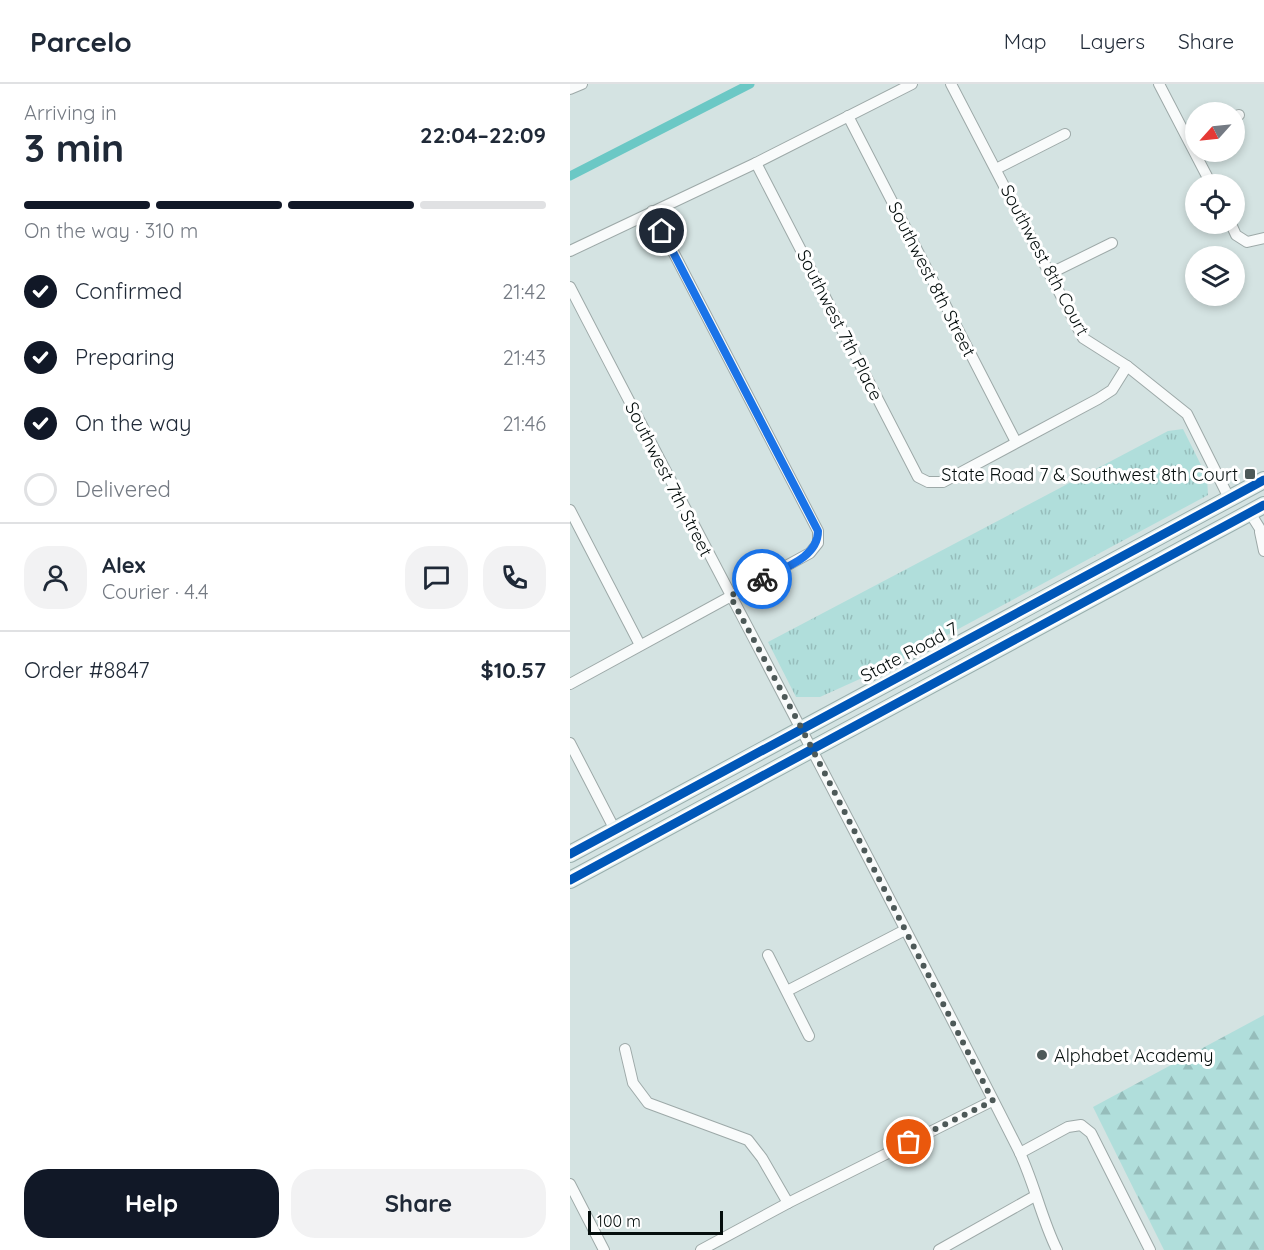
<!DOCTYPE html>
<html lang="en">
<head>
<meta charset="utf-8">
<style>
  body { margin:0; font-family:Quicksand,sans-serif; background:#f2f2f3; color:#1f2937; height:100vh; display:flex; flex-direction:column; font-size:22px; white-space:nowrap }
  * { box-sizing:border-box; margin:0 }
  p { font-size:20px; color:#747a83 }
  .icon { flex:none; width:33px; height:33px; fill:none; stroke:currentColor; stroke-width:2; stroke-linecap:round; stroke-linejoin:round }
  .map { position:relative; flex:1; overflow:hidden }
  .details { display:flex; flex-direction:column; background:#fff; width:570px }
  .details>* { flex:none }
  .needle { width:39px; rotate:243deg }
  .tools { position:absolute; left:615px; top:18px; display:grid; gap:12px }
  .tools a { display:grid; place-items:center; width:60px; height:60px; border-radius:50%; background:#fff; box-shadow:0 3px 9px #0003; font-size:30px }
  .scale { position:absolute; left:18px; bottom:15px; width:135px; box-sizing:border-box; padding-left:6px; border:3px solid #050e0d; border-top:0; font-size:16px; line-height:21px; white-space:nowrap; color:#050e0d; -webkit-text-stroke:4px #fff; paint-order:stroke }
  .pin { position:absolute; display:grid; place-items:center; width:51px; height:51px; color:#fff; margin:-26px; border:3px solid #fff; border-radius:50%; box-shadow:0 2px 6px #0007 }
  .courier { position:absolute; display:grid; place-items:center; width:60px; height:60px; margin:-30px; border:4px solid #1a73e8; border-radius:50%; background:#fff; color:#222; box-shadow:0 2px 8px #0007 }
  .head em { font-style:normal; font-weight:700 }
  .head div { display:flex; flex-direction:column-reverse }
  .head { display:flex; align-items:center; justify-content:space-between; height:102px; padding:0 24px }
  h1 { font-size:39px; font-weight:700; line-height:45px }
  .bar { display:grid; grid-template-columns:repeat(4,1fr); gap:9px 6px; align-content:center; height:72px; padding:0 24px }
  .bar i { height:8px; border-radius:4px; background:#e0e1e3 }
  .bar .on { background:#111827 }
  .bar p { grid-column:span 4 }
  .line { display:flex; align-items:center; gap:15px; padding:0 24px; border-top:2px solid #e0e1e3 }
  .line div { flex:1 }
  .round { display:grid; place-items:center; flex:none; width:63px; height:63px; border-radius:24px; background:#f2f2f3 }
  ol { padding:0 24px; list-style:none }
  li { display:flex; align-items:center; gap:18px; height:66px }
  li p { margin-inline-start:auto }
  li .icon { padding:6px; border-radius:50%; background:#111827; color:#fff; stroke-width:4 }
  li:last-child { color:#747a83 }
  li i { width:33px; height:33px; border:3px solid #e0e1e3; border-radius:50% }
  .action { display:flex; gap:12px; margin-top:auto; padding:12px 24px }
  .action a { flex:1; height:69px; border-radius:24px; background:#111827; color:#fff; font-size:24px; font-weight:700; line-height:69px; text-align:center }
  .action a+a { background:#f2f2f3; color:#1f2937 }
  header { display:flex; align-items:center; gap:36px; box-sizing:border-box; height:84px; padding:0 30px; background:#fff; border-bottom:2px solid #e0e1e3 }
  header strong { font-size:28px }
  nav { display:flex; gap:33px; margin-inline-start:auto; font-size:21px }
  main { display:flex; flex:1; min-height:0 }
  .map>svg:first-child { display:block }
  .grass { fill:url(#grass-tufts) }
  .forest { fill:url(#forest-firs) }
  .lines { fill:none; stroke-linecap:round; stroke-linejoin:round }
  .canal { stroke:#6bc8c5; stroke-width:9 }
  .street-casing { stroke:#9da9a8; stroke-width:12 }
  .primary-casing { stroke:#99afae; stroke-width:18 }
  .street { stroke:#f9fbfb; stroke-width:10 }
  .primary { stroke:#e5f0ef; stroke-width:16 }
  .cycleway-casing { stroke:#fff; stroke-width:13 }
  .cycleway { stroke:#0057b8; stroke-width:9 }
  .done { stroke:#4d5958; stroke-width:6; stroke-dasharray:0 10.8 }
  .route { stroke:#1a73e8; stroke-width:8 }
  .poi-dot { fill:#4d5958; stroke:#fff; stroke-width:2 }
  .labels { text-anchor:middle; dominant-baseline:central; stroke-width:6; stroke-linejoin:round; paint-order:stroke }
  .street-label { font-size:18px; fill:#050e0d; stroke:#fff }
  .poi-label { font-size:18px; fill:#050e0d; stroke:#fff; text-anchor:end }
</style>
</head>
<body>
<header>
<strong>Parcelo</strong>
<nav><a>Map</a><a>Layers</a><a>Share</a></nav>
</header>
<main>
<section class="details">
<div class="head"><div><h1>3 min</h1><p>Arriving in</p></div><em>22:04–22:09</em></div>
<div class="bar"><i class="on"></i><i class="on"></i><i class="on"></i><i></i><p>On the way · 310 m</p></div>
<ol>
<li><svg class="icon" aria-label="check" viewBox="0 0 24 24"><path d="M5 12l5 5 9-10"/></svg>Confirmed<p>21:42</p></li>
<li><svg class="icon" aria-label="check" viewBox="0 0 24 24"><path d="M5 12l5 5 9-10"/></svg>Preparing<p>21:43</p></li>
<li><svg class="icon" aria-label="check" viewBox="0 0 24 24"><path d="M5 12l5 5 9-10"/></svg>On the way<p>21:46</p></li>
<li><i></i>Delivered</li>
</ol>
<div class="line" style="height:108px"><a class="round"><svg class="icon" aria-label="person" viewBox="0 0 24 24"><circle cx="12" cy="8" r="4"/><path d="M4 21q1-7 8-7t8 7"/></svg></a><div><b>Alex</b><p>Courier · 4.4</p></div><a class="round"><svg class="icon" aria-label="chat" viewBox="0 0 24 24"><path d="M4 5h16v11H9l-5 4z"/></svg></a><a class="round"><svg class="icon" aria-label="phone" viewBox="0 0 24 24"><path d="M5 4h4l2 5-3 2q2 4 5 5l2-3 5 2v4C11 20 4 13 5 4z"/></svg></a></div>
<div class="line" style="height:78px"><div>Order #8847</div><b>$10.57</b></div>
<div class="action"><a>Help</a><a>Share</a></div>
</section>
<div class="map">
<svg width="694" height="1166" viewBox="0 0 694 1166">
  <defs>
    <pattern id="grass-tufts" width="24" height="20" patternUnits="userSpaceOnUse" patternTransform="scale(1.5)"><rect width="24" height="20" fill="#b0dedb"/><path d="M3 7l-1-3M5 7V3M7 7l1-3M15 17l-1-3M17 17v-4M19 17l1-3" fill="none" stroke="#96bdbb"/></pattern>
    <pattern id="forest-firs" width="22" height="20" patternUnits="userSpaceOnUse" patternTransform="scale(1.5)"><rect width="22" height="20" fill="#b0dedb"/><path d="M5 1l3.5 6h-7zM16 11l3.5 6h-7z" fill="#96bdbb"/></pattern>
  </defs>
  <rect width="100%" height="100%" fill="#d4e3e2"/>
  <polygon class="grass" points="613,345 637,393 638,411 323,580 250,613 226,613 198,558 598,347"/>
  <polygon class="forest" points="694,931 694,1166 594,1166 523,1023"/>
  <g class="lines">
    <polyline class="canal" points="0,92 180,0"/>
    <defs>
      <g id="street">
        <polyline points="381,0 513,254 557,282 617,330 659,414"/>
        <polyline points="589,0 641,100"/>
        <polyline points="0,5 12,0"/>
        <polyline points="278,32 446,358"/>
        <polyline points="664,33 669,31"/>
        <polyline points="186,79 348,393 358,398 373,398 528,315 542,306 557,282"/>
        <polyline points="426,85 495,50"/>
        <polyline points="661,140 666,151 677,158 694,154"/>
        <polyline points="0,167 186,79 342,0"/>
        <polyline points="479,190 542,159"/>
        <path d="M 0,203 C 149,491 302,776 448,1065 C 464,1097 471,1134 487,1166"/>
        <polyline points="0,426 70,561"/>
        <polyline points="680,429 694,451"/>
        <polyline points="690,448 694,467"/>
        <polyline points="0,600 240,469 248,459 248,447 82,127"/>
        <polyline points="0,659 45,746"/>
        <polyline points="198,871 239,952"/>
        <polyline points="217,907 335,846"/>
        <polyline points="55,965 63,999 78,1019 178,1056 192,1074 218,1119"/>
        <polyline points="450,1069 498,1043 511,1041 521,1049 580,1166"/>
        <polyline points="0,1100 34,1166"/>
        <polyline points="131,1166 218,1119 422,1017"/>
        <polyline points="369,1166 465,1112"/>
      </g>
      <g id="primary">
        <polyline points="0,770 694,396"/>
        <polyline points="0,796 694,421"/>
      </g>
    </defs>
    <use href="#street" class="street-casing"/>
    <use href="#primary" class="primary-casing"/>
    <use href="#street" class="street"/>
    <use href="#primary" class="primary"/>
    <defs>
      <g id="cycleway">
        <polyline points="0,770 694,396"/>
        <polyline points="0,796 694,421"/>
      </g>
    </defs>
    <use href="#cycleway" class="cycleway-casing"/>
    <use href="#cycleway" class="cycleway"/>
  </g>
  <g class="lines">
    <polyline class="done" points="192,495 160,512 232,645 423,1017 339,1058"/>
    <path class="route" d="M 92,147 L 248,447 C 248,474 213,484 192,495"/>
  </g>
  <g class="poi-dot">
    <rect x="674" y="384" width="12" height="12" rx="3"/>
    <circle cx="472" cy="971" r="6"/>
  </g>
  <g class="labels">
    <g class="street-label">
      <text transform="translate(475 176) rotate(62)">Southwest 8th Court</text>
      <text transform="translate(362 195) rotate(63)">Southwest 8th Street</text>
      <text transform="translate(270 241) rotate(63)">Southwest 7th Place</text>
      <text transform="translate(99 395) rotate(63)">Southwest 7th Street</text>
      <text transform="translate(339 568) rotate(-28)">State Road 7</text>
    </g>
    <g class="poi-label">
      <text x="668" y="390">State Road 7 &amp; Southwest 8th Court</text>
      <text x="484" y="971" text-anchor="start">Alphabet Academy</text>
    </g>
  </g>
</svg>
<div class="tools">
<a><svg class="needle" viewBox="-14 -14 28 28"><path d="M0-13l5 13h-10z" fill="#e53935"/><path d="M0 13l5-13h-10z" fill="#747a83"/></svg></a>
<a><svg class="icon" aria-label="locate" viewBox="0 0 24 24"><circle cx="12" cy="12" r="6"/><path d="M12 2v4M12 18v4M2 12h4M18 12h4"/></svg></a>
<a><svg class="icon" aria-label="layers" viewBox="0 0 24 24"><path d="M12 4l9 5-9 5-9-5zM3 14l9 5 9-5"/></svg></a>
</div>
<div class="scale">100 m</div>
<div class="pin" style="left:339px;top:1058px;background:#ea580c"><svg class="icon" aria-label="bag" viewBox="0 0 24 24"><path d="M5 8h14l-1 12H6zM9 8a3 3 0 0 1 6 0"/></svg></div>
<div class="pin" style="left:92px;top:147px;background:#1f2937"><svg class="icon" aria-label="home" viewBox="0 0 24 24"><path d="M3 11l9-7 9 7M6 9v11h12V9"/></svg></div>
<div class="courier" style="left:192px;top:495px"><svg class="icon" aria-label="bike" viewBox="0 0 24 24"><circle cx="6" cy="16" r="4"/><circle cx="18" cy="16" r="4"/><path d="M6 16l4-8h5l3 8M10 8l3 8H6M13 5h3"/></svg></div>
</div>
</main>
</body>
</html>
